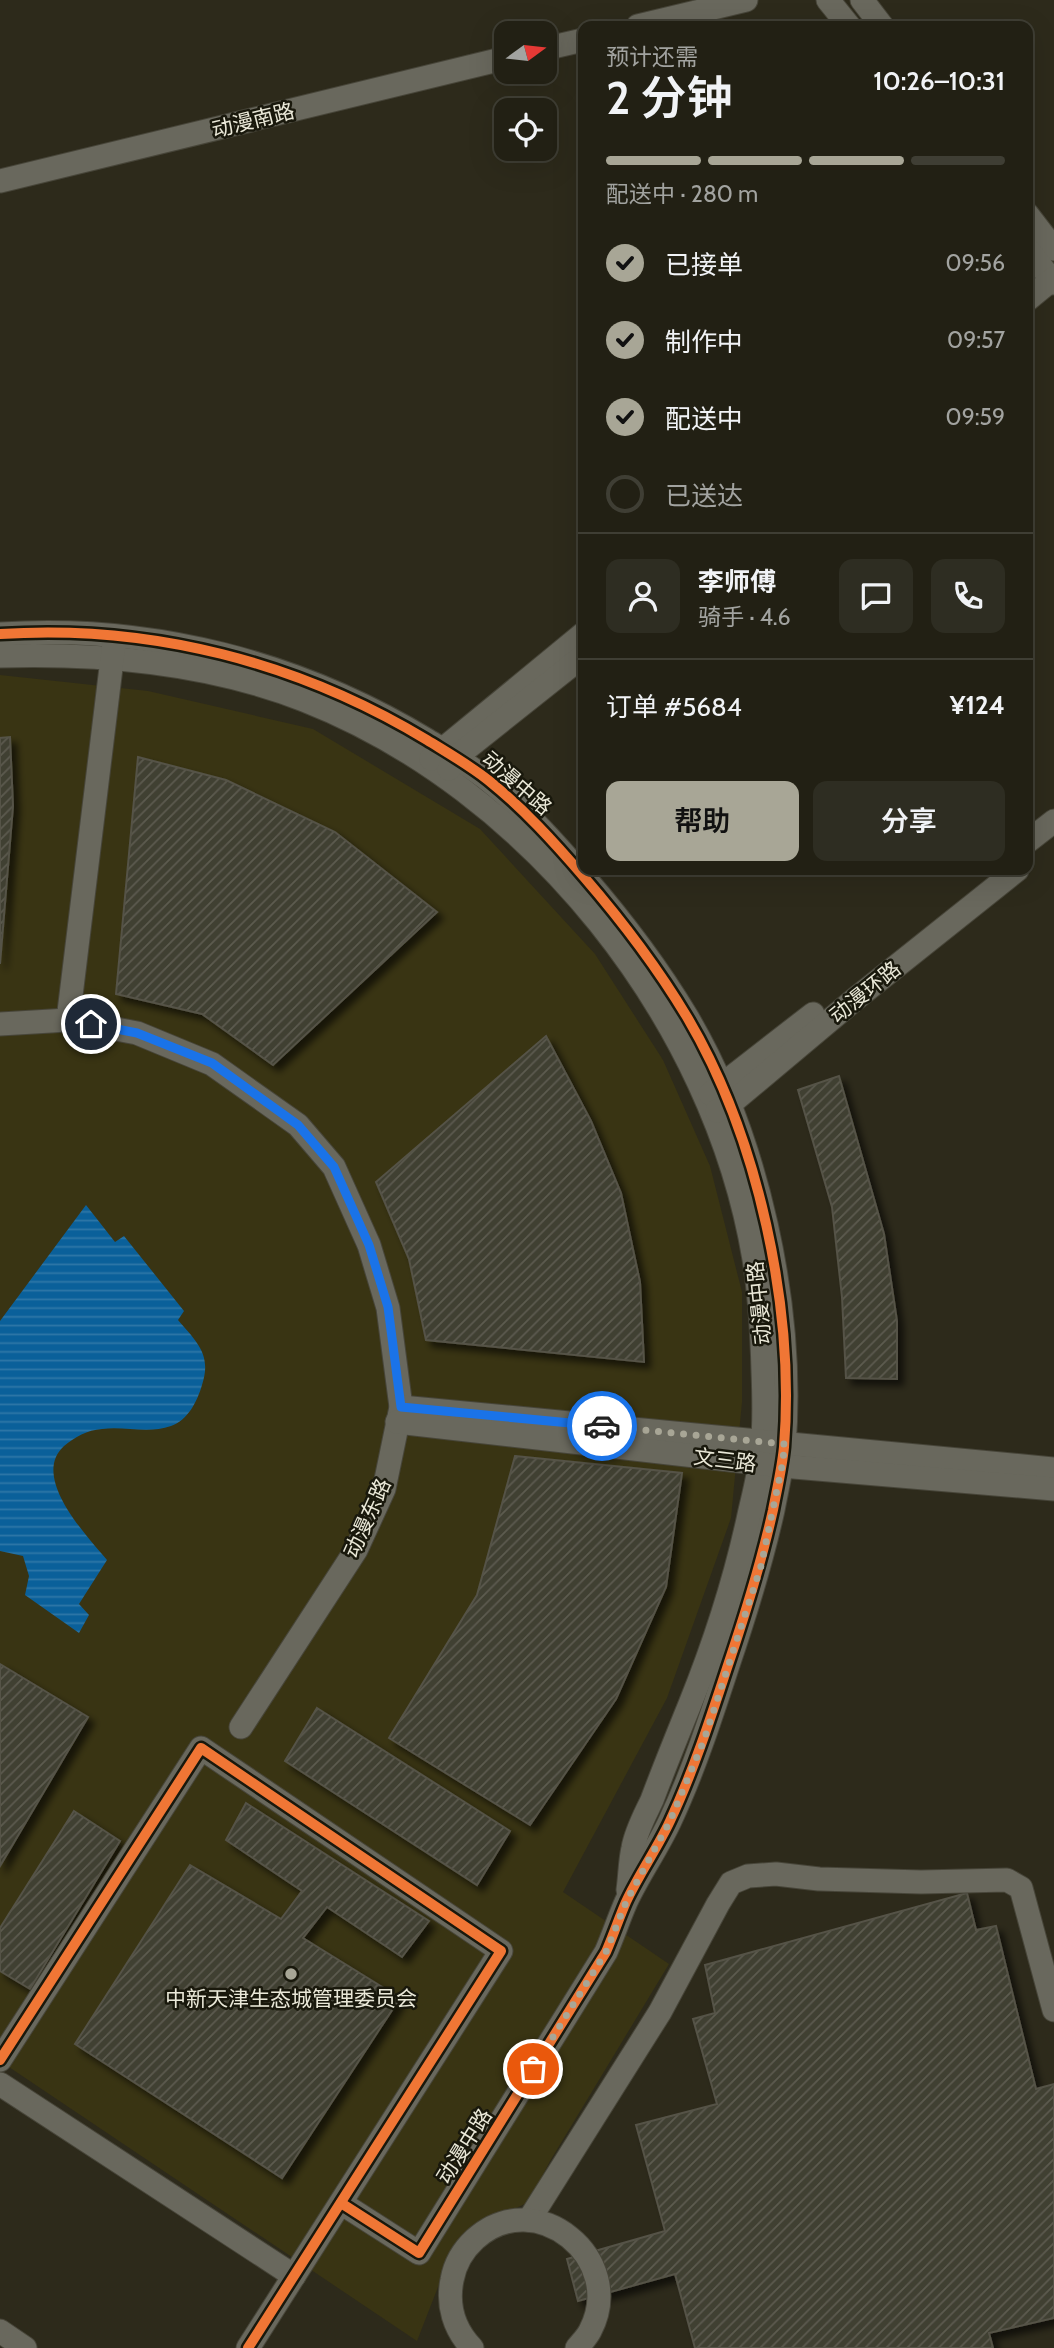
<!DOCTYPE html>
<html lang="zh">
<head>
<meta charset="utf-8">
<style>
  body { margin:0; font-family:Cabin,"Noto Sans SC",sans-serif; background:#2e2d22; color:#f1f3f6; height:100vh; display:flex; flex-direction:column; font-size:26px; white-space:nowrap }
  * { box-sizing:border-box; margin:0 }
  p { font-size:23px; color:#a2a3a0 }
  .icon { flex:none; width:38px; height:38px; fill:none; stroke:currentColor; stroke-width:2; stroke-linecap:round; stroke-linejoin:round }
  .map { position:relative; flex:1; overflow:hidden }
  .panel { position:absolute; left:578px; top:21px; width:455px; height:854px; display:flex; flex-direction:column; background:#222014; border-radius:14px; box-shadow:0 7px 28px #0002,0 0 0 2px #3f3e34 }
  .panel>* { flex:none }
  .needle { width:46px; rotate:75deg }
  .controls { position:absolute; left:494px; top:21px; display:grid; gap:14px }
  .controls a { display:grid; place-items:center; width:63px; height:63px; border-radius:14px; background:#222014; box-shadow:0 7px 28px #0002,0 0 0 2px #3f3e34; font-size:35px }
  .pin { position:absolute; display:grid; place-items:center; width:60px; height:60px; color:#fff; margin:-30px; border:4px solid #fff; border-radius:50%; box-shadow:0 2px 7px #0007 }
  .courier { position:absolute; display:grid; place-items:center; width:70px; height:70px; margin:-35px; border:5px solid #1a73e8; border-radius:50%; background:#fff; color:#222; box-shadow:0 2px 9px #0007 }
  .summary em { font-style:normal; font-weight:600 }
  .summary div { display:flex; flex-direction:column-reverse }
  .summary { display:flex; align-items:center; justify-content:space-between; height:119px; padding:0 28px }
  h1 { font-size:46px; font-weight:600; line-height:52px }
  .bar { display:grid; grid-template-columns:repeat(4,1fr); gap:10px 7px; align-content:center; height:84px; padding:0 28px }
  .bar i { height:9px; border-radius:5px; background:#3f3e34 }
  .bar .selected { background:#a8a696 }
  .bar p { grid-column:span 4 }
  .line { display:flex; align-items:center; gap:18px; padding:0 28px; border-top:2px solid #3f3e34 }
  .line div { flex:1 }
  .round { display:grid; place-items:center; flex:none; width:74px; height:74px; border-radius:14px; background:#2e2d22 }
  ol { padding:0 28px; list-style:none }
  li { display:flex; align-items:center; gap:21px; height:77px }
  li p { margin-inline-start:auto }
  li .icon { padding:7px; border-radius:50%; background:#a8a696; color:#111; stroke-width:4 }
  li:last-child { color:#a2a3a0 }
  li i { width:38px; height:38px; border:4px solid #3f3e34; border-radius:50% }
  .primary-button { display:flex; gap:14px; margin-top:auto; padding:14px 28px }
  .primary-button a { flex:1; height:80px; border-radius:14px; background:#a8a696; color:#111; font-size:28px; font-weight:600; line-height:80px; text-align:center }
  .primary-button a+a { background:#2e2d22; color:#f1f3f6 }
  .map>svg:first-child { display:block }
  .built { fill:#393413 }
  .water { fill:url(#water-rules) }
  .building { fill:url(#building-hatch); stroke:#555347; stroke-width:2; filter:url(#shadow) }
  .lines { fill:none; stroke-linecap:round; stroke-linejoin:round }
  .minor-casing { stroke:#474539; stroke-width:25 }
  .minor { stroke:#69685d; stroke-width:23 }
  .cycleway-casing { stroke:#19180c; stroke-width:15 }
  .cycleway { stroke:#f07635; stroke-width:10 }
  .done { stroke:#a8a696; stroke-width:7; stroke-dasharray:0 12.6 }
  .route { stroke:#1a73e8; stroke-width:9 }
  .poi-dot { fill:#a8a696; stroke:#19180c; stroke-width:2.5 }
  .labels { text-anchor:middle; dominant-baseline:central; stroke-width:5; stroke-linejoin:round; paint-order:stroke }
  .street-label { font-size:21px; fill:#eae8d8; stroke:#19180c }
  .poi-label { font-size:21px; fill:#eae8d8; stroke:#19180c }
</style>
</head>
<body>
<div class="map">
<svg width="1054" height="2348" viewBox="0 0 1054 2348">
  <defs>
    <pattern id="water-rules" width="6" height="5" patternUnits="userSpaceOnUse" patternTransform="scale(1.75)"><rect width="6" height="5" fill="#0a609a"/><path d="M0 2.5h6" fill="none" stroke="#2e77a7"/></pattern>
    <pattern id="building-hatch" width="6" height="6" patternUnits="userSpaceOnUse" patternTransform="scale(1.75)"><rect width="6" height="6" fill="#403f32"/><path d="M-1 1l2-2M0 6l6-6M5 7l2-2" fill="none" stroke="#5c5b4f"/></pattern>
    <filter id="shadow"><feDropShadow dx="6" dy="6" stdDeviation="3.5" flood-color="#0009"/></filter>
  </defs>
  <rect width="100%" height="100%" fill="#2d2a1b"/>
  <polygon class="built" points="0,675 148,691 313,729 480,829 595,954 663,1060 710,1166 742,1292 742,1402 731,1518 667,1698 563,1892 669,1964 550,2161 529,2202 501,2215 445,2269 417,2341 0,2061"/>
  <path class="water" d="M 86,1205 L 115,1242 L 124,1236 L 184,1311 L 178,1320 C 197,1342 212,1355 202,1385 C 197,1402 188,1420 171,1426 C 148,1434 125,1426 102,1429 C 87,1430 75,1437 64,1446 C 30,1477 87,1536 107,1560 L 79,1604 L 89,1615 L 79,1633 L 25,1595 L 29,1576 L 23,1556 L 0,1551 L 0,1321 Z"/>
  <g class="building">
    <polygon points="10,737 13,806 0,964 0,738"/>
    <polygon points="138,757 226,780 335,832 437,912 273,1065 202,1014 116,994"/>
    <polygon points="546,1036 591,1121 621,1193 640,1282 644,1362 426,1340 409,1259 376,1182"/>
    <polygon points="839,1076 884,1234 897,1321 897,1379 846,1378 842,1297 832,1207 798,1090"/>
    <polygon points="515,1456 682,1473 666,1587 616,1699 530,1825 389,1738 477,1595"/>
    <polygon points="0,1664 88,1717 0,1866"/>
    <polygon points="317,1708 510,1831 477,1885 285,1761"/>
    <polygon points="246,1803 429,1921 402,1957 327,1907 303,1938 400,1998 282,2178 75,2044 190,1865 281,1919 302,1891 226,1840"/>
    <polygon points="74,1811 120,1841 30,1989 0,1971 0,1928"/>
    <polygon points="967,1893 976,1930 996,1926 1036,2089 1054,2084 1054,2318 989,2333 993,2348 695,2348 675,2274 578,2301 567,2259 665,2231 636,2125 717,2104 693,2019 715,2013 705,1965"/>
  </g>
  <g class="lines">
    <defs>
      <g id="minor">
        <polyline points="828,0 849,26"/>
        <polyline points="862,0 882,26"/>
        <polyline points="638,26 746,0"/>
        <polyline points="544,49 583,40"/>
        <polyline points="0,181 506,58"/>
        <polyline points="1027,214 1054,249"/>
        <polyline points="1027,248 1054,283"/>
        <polyline points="1027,300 1054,278"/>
        <path d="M 0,634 C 151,624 298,662 427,740 C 448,753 469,765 488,780 C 524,809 554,842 584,877 C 622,921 657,967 687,1017 C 758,1137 795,1308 784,1447 C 782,1468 777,1489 773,1510 C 761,1564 745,1615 727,1668 C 710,1720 693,1772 670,1821 C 657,1849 639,1874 626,1902 C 619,1918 613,1936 606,1952 L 419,2253 L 341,2203"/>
        <path d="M 0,656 C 102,653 209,663 304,700 C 531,789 714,1019 754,1259 C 760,1296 762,1334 763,1371 C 764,1396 765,1423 762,1448 C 760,1471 754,1493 749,1515 C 735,1580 715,1642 690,1704 C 677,1736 664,1768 652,1800 C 645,1815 636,1831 633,1848 C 630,1861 630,1876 628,1890"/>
        <polyline points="431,759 583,634"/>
        <polyline points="449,769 456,757 583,656"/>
        <polyline points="1027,842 1054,821"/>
        <polyline points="68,1020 114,643"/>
        <polyline points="0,1024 68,1020 137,1033 212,1064 298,1125 334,1167 369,1245 388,1308 401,1407 384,1489 356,1550 241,1727"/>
        <polyline points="710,1094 813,1014"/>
        <polyline points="717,1111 730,1104 854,1000 1017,870"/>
        <polyline points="401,1407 1054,1469"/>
        <polyline points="397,1422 782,1466 1054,1489"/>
        <polyline points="0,2060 201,1748 501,1951 248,2348"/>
        <polyline points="0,2084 294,2276"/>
        <polyline points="529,2220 660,2012 718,1904 731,1883 748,1876 776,1874 819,1879 921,1882 1007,1880 1021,1888 1054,2010"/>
        <polyline points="0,2331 25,2348"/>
        <path d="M 472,2348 C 454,2329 447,2305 452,2280 C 455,2263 463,2250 475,2239 C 536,2184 628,2259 590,2331 C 587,2337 581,2343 577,2348"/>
      </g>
    </defs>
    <use href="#minor" class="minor-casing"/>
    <use href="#minor" class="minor"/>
    <defs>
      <g id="cycleway">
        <path d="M 0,634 C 151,624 298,662 427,740 C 448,753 469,765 488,780 C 524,809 554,842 584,877 C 622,921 657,967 687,1017 C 758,1137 795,1308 784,1447 C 782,1468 777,1489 773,1510 C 761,1564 745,1615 727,1668 C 710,1720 693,1772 670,1821 C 657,1849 639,1874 626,1902 C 619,1918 613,1936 606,1952 L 419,2253 L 341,2203"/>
        <polyline points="0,2060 201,1748 501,1951 248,2348"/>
      </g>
    </defs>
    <use href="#cycleway" class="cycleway-casing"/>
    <use href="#cycleway" class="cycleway"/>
  </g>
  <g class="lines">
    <polyline class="done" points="533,2069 606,1952 627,1900 670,1821 704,1740 761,1566 782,1466 785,1444 602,1426"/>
    <polyline class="route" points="91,1024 137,1033 212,1063 298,1125 334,1167 369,1245 388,1307 401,1407 602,1426"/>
  </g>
  <circle class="poi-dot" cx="291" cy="1974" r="7"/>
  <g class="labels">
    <g class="street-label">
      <text transform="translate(253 120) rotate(-14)">动漫南路</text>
      <text transform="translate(517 783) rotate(41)">动漫中路</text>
      <text transform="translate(865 992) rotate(-39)">动漫环路</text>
      <text transform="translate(759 1303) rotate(-96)">动漫中路</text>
      <text transform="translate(725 1460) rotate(7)">文三路</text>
      <text transform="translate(367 1518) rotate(-66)">动漫东路</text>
      <text transform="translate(464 2146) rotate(-58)">动漫中路</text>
    </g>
    <g class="poi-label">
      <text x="291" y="1998">中新天津生态城管理委员会</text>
    </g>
  </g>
</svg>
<div class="controls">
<a><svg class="needle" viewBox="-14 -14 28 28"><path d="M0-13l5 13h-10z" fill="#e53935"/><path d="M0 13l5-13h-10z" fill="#a2a3a0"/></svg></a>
<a><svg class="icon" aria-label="locate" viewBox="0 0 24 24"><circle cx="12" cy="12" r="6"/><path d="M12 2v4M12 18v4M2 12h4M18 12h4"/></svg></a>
</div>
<div class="pin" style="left:533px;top:2069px;background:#ea580c"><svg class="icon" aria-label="bag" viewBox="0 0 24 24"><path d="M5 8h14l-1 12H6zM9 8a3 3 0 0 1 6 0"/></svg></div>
<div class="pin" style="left:91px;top:1024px;background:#1f2937"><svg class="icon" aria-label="home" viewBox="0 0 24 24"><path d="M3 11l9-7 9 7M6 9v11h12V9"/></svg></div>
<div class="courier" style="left:602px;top:1426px"><svg class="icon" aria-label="car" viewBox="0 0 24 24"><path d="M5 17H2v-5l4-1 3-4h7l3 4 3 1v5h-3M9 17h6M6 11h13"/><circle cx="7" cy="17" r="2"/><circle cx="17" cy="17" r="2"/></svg></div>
<section class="panel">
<div class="summary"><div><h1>2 分钟</h1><p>预计还需</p></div><em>10:26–10:31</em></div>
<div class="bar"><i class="selected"></i><i class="selected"></i><i class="selected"></i><i></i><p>配送中 · 280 m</p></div>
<ol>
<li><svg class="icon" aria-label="check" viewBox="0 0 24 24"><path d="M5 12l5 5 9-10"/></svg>已接单<p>09:56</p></li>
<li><svg class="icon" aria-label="check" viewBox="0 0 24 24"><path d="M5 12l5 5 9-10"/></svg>制作中<p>09:57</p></li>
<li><svg class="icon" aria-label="check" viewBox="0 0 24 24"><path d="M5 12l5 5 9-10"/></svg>配送中<p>09:59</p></li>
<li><i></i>已送达</li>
</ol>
<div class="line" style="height:126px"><a class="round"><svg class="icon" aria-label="person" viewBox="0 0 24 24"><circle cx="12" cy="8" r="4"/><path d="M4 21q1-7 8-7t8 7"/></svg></a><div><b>李师傅</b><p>骑手 · 4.6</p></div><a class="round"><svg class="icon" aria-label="chat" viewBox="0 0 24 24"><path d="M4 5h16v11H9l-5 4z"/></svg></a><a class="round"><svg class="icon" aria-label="phone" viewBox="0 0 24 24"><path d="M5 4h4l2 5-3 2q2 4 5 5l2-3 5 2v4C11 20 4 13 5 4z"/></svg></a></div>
<div class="line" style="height:91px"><div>订单 #5684</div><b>¥124</b></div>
<div class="primary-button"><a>帮助</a><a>分享</a></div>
</section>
</div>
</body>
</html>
